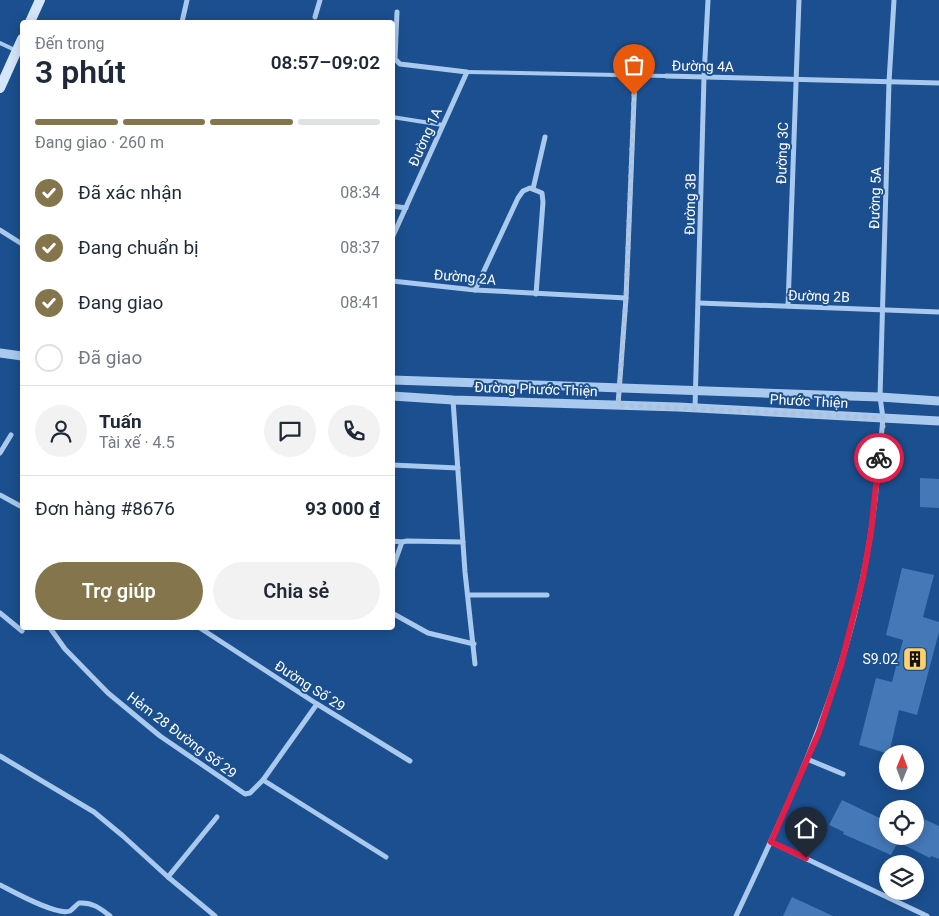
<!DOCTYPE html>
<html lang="vi">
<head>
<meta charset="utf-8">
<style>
  body { margin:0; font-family:Roboto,sans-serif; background:#f2f2f3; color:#1f2937; height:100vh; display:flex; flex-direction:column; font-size:19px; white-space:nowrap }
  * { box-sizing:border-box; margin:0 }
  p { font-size:16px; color:#747a83 }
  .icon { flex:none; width:28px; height:28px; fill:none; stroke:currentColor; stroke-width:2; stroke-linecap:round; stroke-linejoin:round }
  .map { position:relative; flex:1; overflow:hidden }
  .drawer { position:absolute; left:20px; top:20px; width:375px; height:610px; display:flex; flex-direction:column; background:#fff; border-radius:5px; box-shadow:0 2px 12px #0003 }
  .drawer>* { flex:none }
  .needle { width:32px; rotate:1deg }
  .buttons { position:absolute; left:879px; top:745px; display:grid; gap:10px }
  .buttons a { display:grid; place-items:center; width:45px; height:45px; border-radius:50%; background:#fff; box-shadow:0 2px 12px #0003; font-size:25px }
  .pin { position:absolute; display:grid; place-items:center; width:42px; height:42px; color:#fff; margin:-51px -21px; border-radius:50% 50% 50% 0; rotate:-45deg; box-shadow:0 0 5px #0007 }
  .pin .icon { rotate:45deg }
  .courier { position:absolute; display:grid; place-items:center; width:50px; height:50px; margin:-25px; border:4px solid #e11d48; border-radius:50%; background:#fff; color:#222; box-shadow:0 1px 6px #0007 }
  .head em { font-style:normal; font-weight:600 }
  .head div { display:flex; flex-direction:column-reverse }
  .head { display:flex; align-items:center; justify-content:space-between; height:85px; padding:0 15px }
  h1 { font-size:32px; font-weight:600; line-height:38px }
  .bar { display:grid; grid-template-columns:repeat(4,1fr); gap:8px 5px; align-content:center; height:60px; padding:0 15px }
  .bar i { height:6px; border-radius:4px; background:#e0e1e3 }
  .bar .selected { background:#84754c }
  .bar p { grid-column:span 4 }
  .line { display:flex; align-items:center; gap:12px; padding:0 15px; border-top:1px solid #e0e1e3 }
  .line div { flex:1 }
  .round { display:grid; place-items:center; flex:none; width:52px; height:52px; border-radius:26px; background:#f2f2f3 }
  ol { padding:0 15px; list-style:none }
  li { display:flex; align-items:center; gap:15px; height:55px }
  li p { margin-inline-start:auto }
  li .icon { padding:5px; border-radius:50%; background:#84754c; color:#fff; stroke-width:4 }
  li:last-child { color:#747a83 }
  li i { width:28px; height:28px; border:2px solid #e0e1e3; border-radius:50% }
  .action { display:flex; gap:10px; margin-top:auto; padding:10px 15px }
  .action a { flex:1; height:58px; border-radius:30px; background:#84754c; color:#fff; font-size:20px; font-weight:600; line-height:58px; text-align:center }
  .action a+a { background:#f2f2f3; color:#1f2937 }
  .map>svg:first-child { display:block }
  .building { fill:#4478b7 }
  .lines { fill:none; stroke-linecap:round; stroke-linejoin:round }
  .service { stroke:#a9c9ee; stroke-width:4 }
  .minor { stroke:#a9c9ee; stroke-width:5 }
  .tertiary { stroke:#a9c9ee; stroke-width:9 }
  .secondary { stroke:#d6e6fa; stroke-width:10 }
  .done { stroke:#afc1d8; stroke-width:5; stroke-dasharray:0 9 }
  .route { stroke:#e11d48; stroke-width:6 }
  .labels { text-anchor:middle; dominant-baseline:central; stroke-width:4; stroke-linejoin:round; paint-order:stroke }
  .street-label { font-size:14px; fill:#fff; stroke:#1b4f8f }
  .poi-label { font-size:14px; fill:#fff; stroke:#1b4f8f; text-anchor:end }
</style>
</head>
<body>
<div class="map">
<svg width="939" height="916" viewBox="0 0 939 916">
  <rect width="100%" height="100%" fill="#1b4f8f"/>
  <g class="building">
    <polygon points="920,478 939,479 939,508 920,507"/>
    <polygon points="902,568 934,575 923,617 939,622 939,632 917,715 899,710 889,754 859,745 876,678 892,682 903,640 886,635"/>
    <polygon points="842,800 888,822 888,836 915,836 915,815 939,826 939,859 931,856 930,858 898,842 891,855 843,834 844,832 829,825"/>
    <polygon points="792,897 833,916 783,916"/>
  </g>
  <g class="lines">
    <g class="service">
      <polyline points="0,43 15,50"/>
      <polyline points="467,72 666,76"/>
      <polyline points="392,117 443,125"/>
    </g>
    <g class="minor">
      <polyline points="315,17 320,0"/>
      <polyline points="182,22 187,0"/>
      <polyline points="666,76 939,83"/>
      <polyline points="533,189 545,137"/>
      <polyline points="392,206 406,208"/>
      <polyline points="0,230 22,244"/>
      <polyline points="392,238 467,72 400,64 395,59 397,12"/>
      <polyline points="392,281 475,290 626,298"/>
      <polyline points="475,290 518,198 523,191 530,188 542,193 543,202 536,294"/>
      <polyline points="699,303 939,312"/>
      <polyline points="788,306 799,0"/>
      <polyline points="453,400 465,572 475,664"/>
      <polyline points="618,405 626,298 635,76"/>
      <polyline points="695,408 704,77 708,0"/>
      <polyline points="0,453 11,435"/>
      <polyline points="392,465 458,468"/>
      <polyline points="0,495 22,507"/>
      <polyline points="392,541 402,542"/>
      <polyline points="392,570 402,542 407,541 463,542"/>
      <polyline points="468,595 547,595"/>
      <polyline points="0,613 22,631"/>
      <polyline points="392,613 428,633 474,644"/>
      <polyline points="50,628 65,649 108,693 160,736 245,794 250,793 263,780 317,704"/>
      <polyline points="200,628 317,704 410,761"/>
      <polyline points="0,756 94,812 123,836 168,877 215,916"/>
      <polyline points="807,759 843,774"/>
      <polyline points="263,780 386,857"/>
      <polyline points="771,842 927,916"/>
      <polyline points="168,877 217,817"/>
      <path d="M 0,885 C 14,892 56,916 70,911 C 73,909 76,905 79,903 C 92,902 100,908 110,916"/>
      <path d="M 736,916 C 788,806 840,696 863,576 C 874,524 878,471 883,418 L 880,397 L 889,82 L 894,0"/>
    </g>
    <g class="tertiary">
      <polyline points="0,353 22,356"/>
      <polyline points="392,380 880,397 939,401"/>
      <polyline points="392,396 453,400 678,407 939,421"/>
    </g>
    <g class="secondary">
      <polyline points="30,22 40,0"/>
      <polyline points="0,88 22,39"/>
    </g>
  </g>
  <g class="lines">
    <polyline class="done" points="634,95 626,298 618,405 884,418 879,458"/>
    <polyline class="route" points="806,858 771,842 819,732 841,665 863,578 871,532 879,458"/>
  </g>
  <defs>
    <symbol id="building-square" viewBox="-11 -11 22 22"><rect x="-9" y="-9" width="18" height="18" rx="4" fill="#ffd166" stroke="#1b4f8f"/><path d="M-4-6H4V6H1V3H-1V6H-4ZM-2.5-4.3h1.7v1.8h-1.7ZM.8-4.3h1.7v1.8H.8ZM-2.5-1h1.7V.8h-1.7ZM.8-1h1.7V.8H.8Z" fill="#111"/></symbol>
  </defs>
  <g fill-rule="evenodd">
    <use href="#building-square" x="901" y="645" width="28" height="28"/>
  </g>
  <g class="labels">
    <g class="street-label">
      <text transform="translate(703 66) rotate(1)">Đường 4A</text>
      <text transform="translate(425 137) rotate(-66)">Đường 1A</text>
      <text transform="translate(782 153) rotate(-88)">Đường 3C</text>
      <text transform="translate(875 198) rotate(-88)">Đường 5A</text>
      <text transform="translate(690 204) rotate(-89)">Đường 3B</text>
      <text transform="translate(465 277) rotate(5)">Đường 2A</text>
      <text transform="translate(819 296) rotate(2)">Đường 2B</text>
      <text transform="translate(536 389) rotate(2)">Đường Phước Thiện</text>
      <text transform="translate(809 401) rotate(3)">Phước Thiện</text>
      <text transform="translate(310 686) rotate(33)">Đường Số 29</text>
      <text transform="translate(182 735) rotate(37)">Hẻm 28 Đường Số 29</text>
    </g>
    <g class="poi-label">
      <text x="898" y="659">S9.02</text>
    </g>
  </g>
</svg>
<div class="buttons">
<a><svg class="needle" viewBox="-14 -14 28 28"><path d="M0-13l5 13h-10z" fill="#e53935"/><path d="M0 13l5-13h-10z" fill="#747a83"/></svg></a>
<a><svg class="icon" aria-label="locate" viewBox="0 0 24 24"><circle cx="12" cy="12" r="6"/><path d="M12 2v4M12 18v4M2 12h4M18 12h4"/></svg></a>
<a><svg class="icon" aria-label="layers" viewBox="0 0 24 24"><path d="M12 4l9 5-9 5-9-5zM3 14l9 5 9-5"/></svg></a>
</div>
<div class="pin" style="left:634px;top:95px;background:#ea580c"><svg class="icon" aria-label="bag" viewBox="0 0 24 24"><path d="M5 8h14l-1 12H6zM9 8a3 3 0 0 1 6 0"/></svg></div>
<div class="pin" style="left:806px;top:858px;background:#1f2937"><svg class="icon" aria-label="home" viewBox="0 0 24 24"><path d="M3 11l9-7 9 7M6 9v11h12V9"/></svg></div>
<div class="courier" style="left:879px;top:458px"><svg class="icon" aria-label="bike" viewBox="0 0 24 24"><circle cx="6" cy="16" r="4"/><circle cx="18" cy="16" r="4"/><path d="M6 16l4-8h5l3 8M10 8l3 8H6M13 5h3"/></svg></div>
<section class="drawer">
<div class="head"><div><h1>3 phút</h1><p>Đến trong</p></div><em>08:57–09:02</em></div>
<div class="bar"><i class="selected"></i><i class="selected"></i><i class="selected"></i><i></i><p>Đang giao · 260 m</p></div>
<ol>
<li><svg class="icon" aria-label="check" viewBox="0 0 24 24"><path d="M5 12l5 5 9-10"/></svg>Đã xác nhận<p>08:34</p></li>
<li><svg class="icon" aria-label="check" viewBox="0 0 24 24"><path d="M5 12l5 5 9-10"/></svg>Đang chuẩn bị<p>08:37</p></li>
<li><svg class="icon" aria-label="check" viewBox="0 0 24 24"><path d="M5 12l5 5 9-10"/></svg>Đang giao<p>08:41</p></li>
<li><i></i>Đã giao</li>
</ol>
<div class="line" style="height:90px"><a class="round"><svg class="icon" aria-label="person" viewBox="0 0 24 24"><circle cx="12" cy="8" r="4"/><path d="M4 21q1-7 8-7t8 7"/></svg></a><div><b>Tuấn</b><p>Tài xế · 4.5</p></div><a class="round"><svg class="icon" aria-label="chat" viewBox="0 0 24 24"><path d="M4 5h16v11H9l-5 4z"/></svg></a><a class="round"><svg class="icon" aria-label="phone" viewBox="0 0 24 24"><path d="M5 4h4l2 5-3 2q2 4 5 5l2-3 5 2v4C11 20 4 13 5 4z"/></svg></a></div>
<div class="line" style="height:65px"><div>Đơn hàng #8676</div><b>93 000 ₫</b></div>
<div class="action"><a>Trợ giúp</a><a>Chia sẻ</a></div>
</section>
</div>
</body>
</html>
